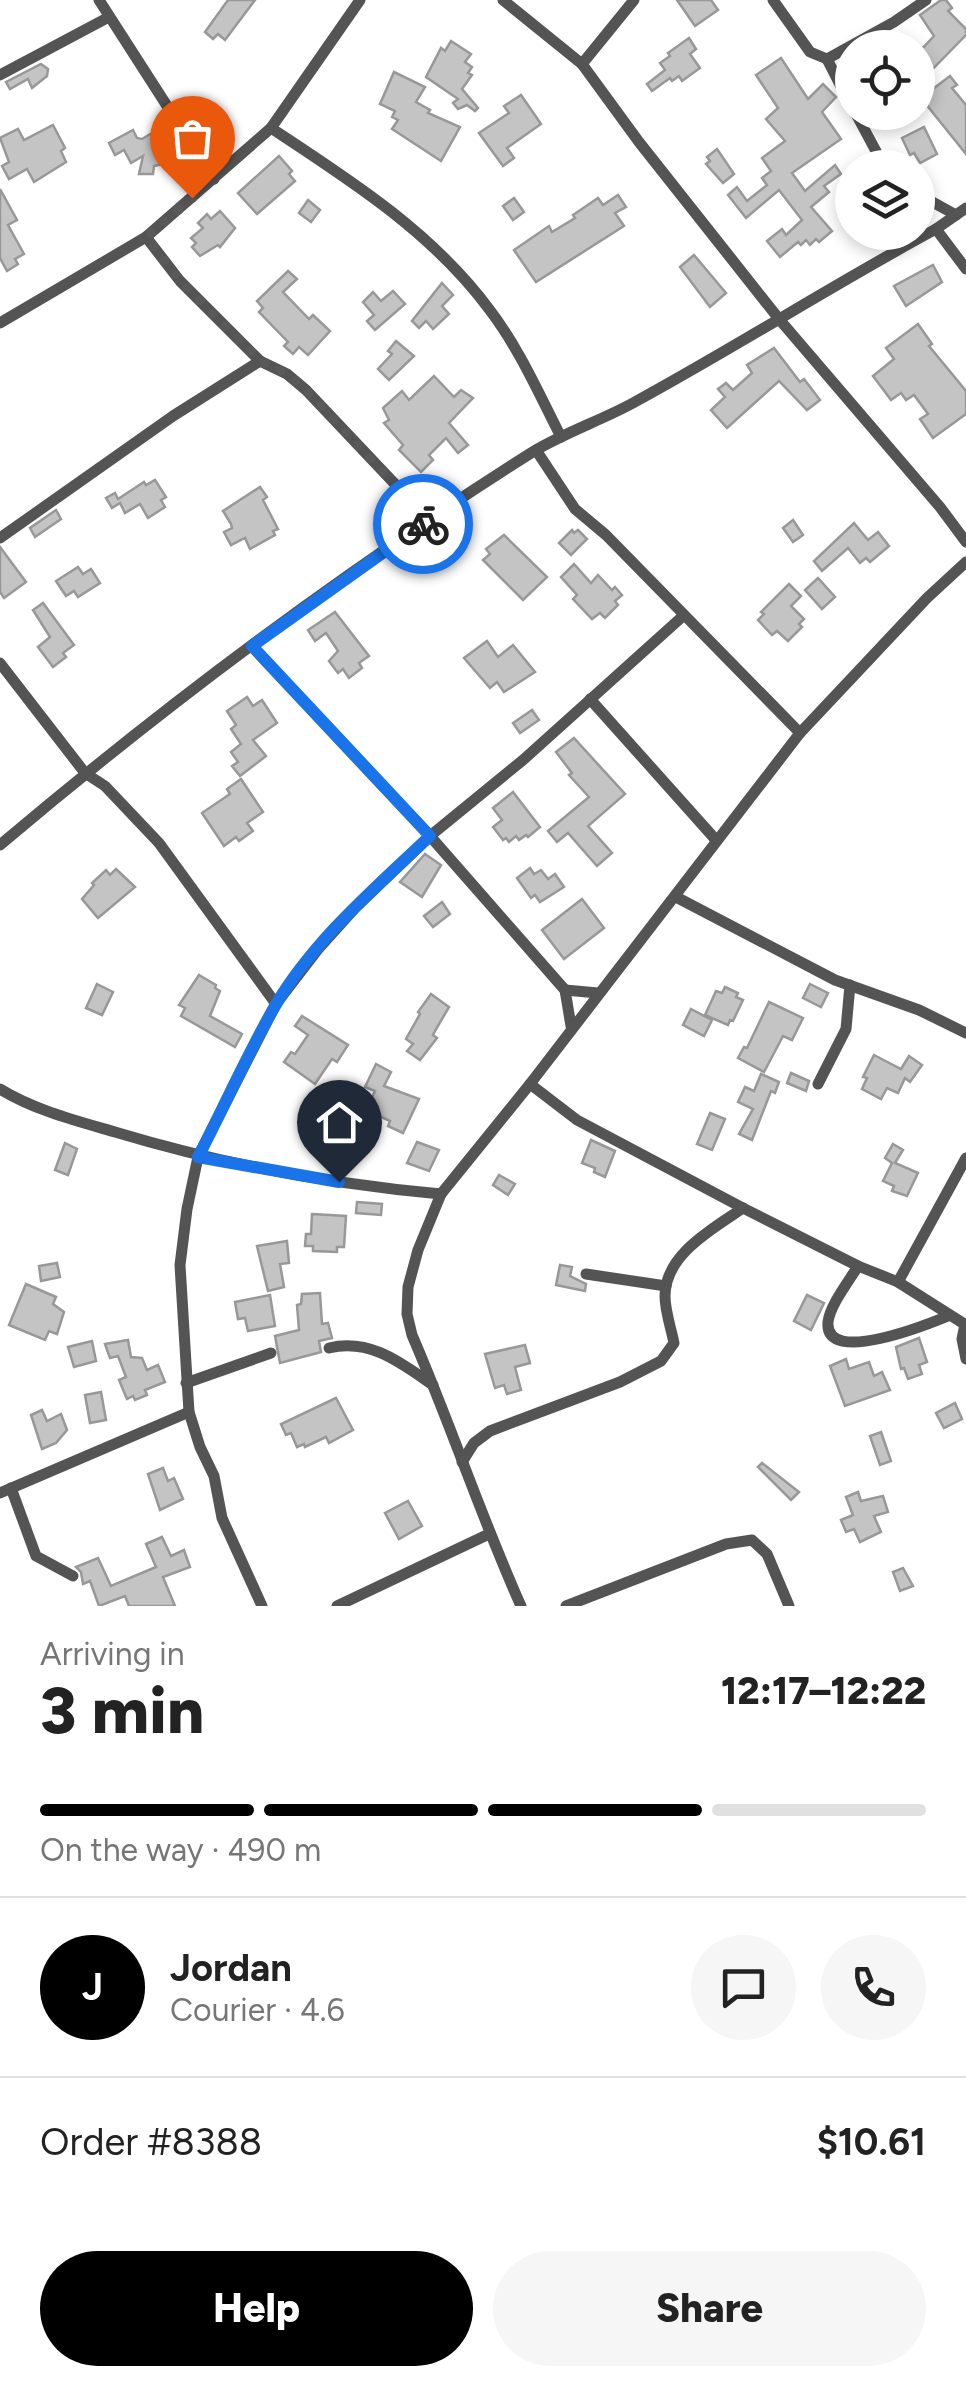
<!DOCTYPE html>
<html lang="en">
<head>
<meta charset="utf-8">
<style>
  body { margin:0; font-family:Figtree,sans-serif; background:#f6f6f6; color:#222; height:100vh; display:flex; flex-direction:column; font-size:38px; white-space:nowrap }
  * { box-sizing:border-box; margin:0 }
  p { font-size:32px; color:#767676 }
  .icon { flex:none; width:55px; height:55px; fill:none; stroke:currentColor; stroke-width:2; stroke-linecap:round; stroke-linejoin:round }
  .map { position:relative; height:1606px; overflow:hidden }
  .side { display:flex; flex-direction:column; background:#fff; flex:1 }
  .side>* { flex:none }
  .controls { position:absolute; left:835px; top:30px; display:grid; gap:20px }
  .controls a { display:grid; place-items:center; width:100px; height:100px; border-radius:50%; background:#fff; box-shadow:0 5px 15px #0003; font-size:50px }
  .pin { position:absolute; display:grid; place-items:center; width:85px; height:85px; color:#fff; margin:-102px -42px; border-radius:50% 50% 50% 0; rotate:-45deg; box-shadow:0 0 10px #0007 }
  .pin .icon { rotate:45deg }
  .courier { position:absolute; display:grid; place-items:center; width:100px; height:100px; margin:-50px; border:8px solid #1a73e8; border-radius:50%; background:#fff; color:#222; box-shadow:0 2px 12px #0007 }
  .overview em { font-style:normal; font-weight:800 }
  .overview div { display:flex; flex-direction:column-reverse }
  .overview { display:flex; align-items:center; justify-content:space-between; height:170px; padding:0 40px }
  h1 { font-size:65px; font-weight:800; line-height:75px }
  .bar { display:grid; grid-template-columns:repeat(4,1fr); gap:15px 10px; align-content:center; height:120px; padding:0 40px }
  .bar i { height:12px; border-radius:8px; background:#e0e0e0 }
  .bar .active { background:#000 }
  .bar p { grid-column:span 4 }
  .line { display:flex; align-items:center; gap:25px; padding:0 40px; border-top:2px solid #e0e0e0 }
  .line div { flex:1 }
  .round { display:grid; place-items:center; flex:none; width:105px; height:105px; border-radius:52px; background:#f6f6f6 }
  .primary-button { display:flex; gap:20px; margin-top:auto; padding:20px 40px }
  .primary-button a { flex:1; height:115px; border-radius:60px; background:#000; color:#fff; font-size:40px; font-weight:800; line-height:115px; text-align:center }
  .primary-button a+a { background:#f6f6f6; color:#222 }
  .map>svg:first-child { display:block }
  .building { fill:#c4c4c4; stroke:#989898; stroke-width:2.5 }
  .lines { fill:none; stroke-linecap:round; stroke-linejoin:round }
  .minor { stroke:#545454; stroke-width:11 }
  .done { stroke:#595959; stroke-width:10; stroke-dasharray:0 18 }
  .route { stroke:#1a73e8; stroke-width:12 }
</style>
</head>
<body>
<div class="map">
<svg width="966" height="1606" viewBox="0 0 966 1606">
  <rect width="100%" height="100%" fill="#fff"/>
  <g class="building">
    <polygon points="228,0 255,0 225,40 218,34 213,39 205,32"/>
    <polygon points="677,0 711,0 718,10 695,26"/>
    <polygon points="941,0 946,0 952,8 948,11 966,29 966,35 918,84 918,53 934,36 920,15"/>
    <polygon points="689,38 696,49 690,54 700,68 682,81 679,76 672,81 670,78 652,91 647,84 665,70 660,63 670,56 668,53"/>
    <polygon points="451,41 471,54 465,62 472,67 468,73 472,75 462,89 478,108 475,111 467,105 458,109 453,103 458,99 426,77 441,48 445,51"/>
    <polygon points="781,58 808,99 823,84 836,97 822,112 841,139 792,173 805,191 835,165 841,174 824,186 829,192 811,207 832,231 819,242 816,239 810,245 806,240 801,245 798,242 780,257 767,241 782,229 786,235 802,220 779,190 746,218 728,195 737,187 747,201 767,185 762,178 771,171 762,158 785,141 766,119 778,108 756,75"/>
    <polygon points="41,64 48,69 47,76 32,88 28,79 10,89 6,82"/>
    <polygon points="394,72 425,87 416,102 430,110 428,113 460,127 441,161 392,129 398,120 392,117 395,111 380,104"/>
    <polygon points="950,76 957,85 952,88 966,105 966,154 921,98"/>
    <polygon points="521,95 541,124 507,148 514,158 503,166 479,133 509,113 504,106"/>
    <polygon points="53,125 65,148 61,151 66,162 34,182 27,169 9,179 2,166 9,162 0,138 18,129 24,140"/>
    <polygon points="924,127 937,154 920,163 914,153 910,155 902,138"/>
    <polygon points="133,130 137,138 142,139 157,130 161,137 165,136 170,147 181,147 181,160 154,166 153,174 139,174 143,156 131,163 124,150 115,155 109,143"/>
    <polygon points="717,149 734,174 723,183 706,164 710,161 707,157"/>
    <polygon points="279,156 292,171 289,174 295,181 257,214 238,193"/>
    <polygon points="0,189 17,220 8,225 24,254 15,259 18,264 7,271 0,258"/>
    <polygon points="618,195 626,207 615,213 624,226 536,282 514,250 549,226 552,232 575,218 573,215 598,198 603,205"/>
    <polygon points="514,198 524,212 513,220 503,206"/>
    <polygon points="308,200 320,210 311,222 299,213"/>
    <polygon points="220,211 235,228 220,247 218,245 200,256 192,247 196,243 191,238 203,228 198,223 207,214 211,219"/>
    <polygon points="694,255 726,293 710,307 680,267"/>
    <polygon points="933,265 942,282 906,306 894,286"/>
    <polygon points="288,271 297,279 283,292 309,319 313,315 330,331 308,355 299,347 293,354 284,346 288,342 259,312 263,308 257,301"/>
    <polygon points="442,283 453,295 442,306 449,314 433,329 426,321 419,328 412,321"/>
    <polygon points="393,291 405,304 375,330 367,321 374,315 363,302 373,292 381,301"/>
    <polygon points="918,324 932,344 929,346 966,391 966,414 933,438 920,419 928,414 914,395 906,400 901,393 891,400 873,376 894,359 886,348"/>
    <polygon points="396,341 414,356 389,380 378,369 392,354 388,351"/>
    <polygon points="774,348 800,382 804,379 820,400 807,410 779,381 727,428 711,410 725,397 718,389 726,383 733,390 752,373 747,365"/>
    <polygon points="434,376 454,397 461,390 473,398 449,423 468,445 458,453 446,438 429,455 433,460 421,472 399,450 403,445 384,423 389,420 383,408 402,391 409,400"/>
    <polygon points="155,480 166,497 161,500 165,507 148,518 140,504 125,513 120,503 112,508 106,498 115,493 118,499 144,482 146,485"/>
    <polygon points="260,487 267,497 263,500 278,529 273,531 275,535 250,549 245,538 231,545 224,532 232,528 231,524 223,511"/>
    <polygon points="56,510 61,519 35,537 30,528"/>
    <polygon points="793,520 803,535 793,542 783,528"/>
    <polygon points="854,523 868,540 878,532 889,546 870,562 866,558 860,563 848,548 822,571 814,561"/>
    <polygon points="572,530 574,533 578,530 587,539 571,555 559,543"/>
    <polygon points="504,535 547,577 523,600 483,560 490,554 486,549"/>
    <polygon points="0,547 26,582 4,598 0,592"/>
    <polygon points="574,564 591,583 598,575 612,590 615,587 622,595 615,601 618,605 605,618 600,613 592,619 573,599 577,595 561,577"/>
    <polygon points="78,567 83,574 91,569 100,583 78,597 74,591 66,596 56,581"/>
    <polygon points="818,578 835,597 822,609 805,590"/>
    <polygon points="789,584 801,596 791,606 804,619 799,624 802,627 788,641 777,631 772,635 758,620 764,614 761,612"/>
    <polygon points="43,603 74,645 63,653 66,657 53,667 38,647 50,637 33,610"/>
    <polygon points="335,612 369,656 359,663 362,668 349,678 343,669 338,673 329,661 338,651 326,633 315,641 308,630"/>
    <polygon points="487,641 498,657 513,645 535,672 504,692 497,682 490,688 464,658"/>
    <polygon points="247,697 253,706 262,700 277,723 253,740 266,756 240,776 232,766 238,762 231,752 241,744 231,729 236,725 227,711"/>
    <polygon points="532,710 539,720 520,733 513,723"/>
    <polygon points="574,738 625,794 588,826 612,853 597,866 568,833 557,842 548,831 589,797 569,775 572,773 556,752"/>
    <polygon points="241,779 263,812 247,823 253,831 239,841 236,837 224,846 202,813 230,794 227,789"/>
    <polygon points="513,792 540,827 528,837 526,835 519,840 516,836 509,842 506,838 503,840 493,827 502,820 493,808"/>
    <polygon points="425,854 441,865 422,897 400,882"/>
    <polygon points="530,868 534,874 541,870 548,879 555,874 564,887 540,902 535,895 531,898 517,878"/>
    <polygon points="116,869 135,887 98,918 82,899 94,885 92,883 106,870 110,875"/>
    <polygon points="582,899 604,928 564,959 542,930"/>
    <polygon points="442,902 450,914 433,927 424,916"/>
    <polygon points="199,975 216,985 215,988 220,991 210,1016 242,1034 235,1047 181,1016 185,1008 179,1005"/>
    <polygon points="97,984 113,992 102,1015 86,1008"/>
    <polygon points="810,984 828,993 821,1007 803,998"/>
    <polygon points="725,987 738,993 736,997 743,1000 733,1021 730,1020 728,1025 705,1015 716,991 722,993"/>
    <polygon points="431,994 449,1007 435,1031 433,1035 437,1038 420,1060 407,1051 413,1044 406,1039 420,1014 418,1012"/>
    <polygon points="769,1002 803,1018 792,1040 783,1036 764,1072 738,1058 744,1047 747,1048"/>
    <polygon points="691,1009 712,1020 704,1036 683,1025"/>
    <polygon points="302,1016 348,1045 337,1062 332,1059 315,1084 284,1062 291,1052 295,1054 308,1035 295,1026"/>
    <polygon points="874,1055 901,1069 909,1056 922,1065 910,1082 905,1078 898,1093 887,1088 881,1099 862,1089 867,1078 863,1077"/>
    <polygon points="376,1064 391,1072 384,1086 419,1099 403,1133 388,1126 390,1121 366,1110 375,1091 365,1087"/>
    <polygon points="791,1073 809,1081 806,1091 787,1083"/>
    <polygon points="761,1074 779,1082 775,1093 771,1091 752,1140 739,1134 753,1109 738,1102 745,1087 754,1091"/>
    <polygon points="710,1113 725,1119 712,1150 697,1144"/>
    <polygon points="591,1140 615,1151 605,1177 594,1172 595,1168 582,1163"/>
    <polygon points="417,1142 439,1150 429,1171 407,1163"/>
    <polygon points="65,1143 77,1149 68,1175 55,1170"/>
    <polygon points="893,1144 903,1150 895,1163 918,1173 907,1196 892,1191 894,1186 883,1181 892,1163 885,1158"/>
    <polygon points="499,1175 515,1184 508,1195 493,1185"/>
    <polygon points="357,1202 382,1204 381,1215 356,1213"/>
    <polygon points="312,1214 346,1216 344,1247 337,1247 337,1252 313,1251 313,1246 305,1246 306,1234 311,1234"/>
    <polygon points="287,1241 289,1263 280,1264 284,1287 268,1291 257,1246"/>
    <polygon points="57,1263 60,1277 41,1281 39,1266"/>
    <polygon points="560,1265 572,1267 570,1276 586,1284 585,1291 556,1285"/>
    <polygon points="26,1284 56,1297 53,1304 64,1312 57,1334 49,1331 45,1340 9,1325"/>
    <polygon points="320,1293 322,1324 328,1323 332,1338 319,1341 321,1352 280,1363 275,1336 299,1330 297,1305 301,1304 302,1294"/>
    <polygon points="270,1295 275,1326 248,1331 245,1318 238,1319 235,1302"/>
    <polygon points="807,1295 824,1303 811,1330 794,1321"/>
    <polygon points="919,1338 927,1362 919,1365 922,1374 908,1379 904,1368 901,1369 896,1347"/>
    <polygon points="128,1340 131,1357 142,1358 147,1370 158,1365 165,1382 145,1390 147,1395 135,1400 133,1396 127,1399 119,1380 126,1377 118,1356 110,1358 105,1344"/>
    <polygon points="92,1341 96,1361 74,1367 68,1347"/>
    <polygon points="525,1345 530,1363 515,1367 521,1390 507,1394 504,1385 495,1388 485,1354"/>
    <polygon points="846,1359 849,1369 869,1362 874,1376 882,1372 890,1390 845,1406 830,1366"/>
    <polygon points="101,1392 106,1420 90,1423 85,1395"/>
    <polygon points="336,1398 353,1430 329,1443 326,1437 305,1447 304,1444 297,1447 291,1433 286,1435 281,1424"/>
    <polygon points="955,1403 962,1419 944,1428 936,1413"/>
    <polygon points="42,1410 47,1421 61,1414 67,1430 56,1443 42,1449 31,1415"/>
    <polygon points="881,1432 891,1461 880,1465 870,1436"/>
    <polygon points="762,1463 799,1492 791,1500 758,1467"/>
    <polygon points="163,1468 168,1481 174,1478 183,1499 160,1510 148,1474"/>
    <polygon points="858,1492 861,1501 883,1496 888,1512 874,1516 881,1532 860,1542 854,1529 846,1532 841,1520 853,1515 846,1497"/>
    <polygon points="408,1501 422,1526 399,1539 385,1513"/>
    <polygon points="162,1537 171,1556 184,1550 190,1567 163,1577 175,1606 129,1606 125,1596 99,1606 90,1581 83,1584 81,1572 76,1567 98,1558 111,1586 156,1567 146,1544"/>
    <polygon points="903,1568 913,1586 900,1591 893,1572"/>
  </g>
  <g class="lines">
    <g class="minor">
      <polyline points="99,0 214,179"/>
      <polyline points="503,0 582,64 639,142 779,319 940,507 966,542"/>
      <polyline points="773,0 810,52 827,59 894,22 926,0"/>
      <polyline points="827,59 852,108"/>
      <polyline points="582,64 634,0"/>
      <polyline points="0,75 109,17"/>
      <polyline points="855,112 885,168"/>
      <path d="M 271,128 C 350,180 432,232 489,309 C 519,348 539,394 561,437"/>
      <polyline points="918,194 956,215"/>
      <polyline points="936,229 966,269"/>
      <polyline points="146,237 180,281 260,361"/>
      <polyline points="0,323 146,237 271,128 360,0"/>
      <polyline points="536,450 575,509 606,535 800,733"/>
      <polyline points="0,538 173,416 260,361 287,374 306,390 429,520"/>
      <polyline points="252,646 430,836 565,990 571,1026"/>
      <polyline points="0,663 85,773 105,786 159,843 276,1004"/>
      <polyline points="590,699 716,840"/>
      <path d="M 0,845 C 168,703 346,570 531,453 C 563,433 600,421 633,403 C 736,347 834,284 936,229 L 966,208"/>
      <polyline points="676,897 835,980 919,1010 966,1033"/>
      <polyline points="565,990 598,993"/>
      <polyline points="530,1084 577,1120 743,1208 858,1266 898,1282 966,1325"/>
      <polyline points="818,1084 846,1029 850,985"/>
      <path d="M 0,1089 C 34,1110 77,1121 115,1132 C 221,1164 330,1184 441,1194"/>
      <path d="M 858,1266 C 849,1281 830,1305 828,1322 C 824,1367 931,1323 948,1316"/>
      <polyline points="586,1274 666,1286"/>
      <polyline points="898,1282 966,1158"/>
      <polyline points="965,1324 962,1339 966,1359"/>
      <path d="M 329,1348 C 370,1338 401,1363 433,1385"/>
      <polyline points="186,1383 271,1353"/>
      <path d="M 462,1462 L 474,1443 L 490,1431 L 620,1382 L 661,1361 L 674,1343 C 671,1328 665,1311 665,1296 C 665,1254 714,1228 743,1208"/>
      <polyline points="11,1488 36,1556 73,1576"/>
      <polyline points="0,1493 189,1412"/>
      <polyline points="262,1606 222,1518 214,1476 200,1447 189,1412 180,1265 187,1209 198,1157 276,1004 319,948 355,908 430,836 523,760 683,616"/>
      <polyline points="337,1606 489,1534"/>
      <path d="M 521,1606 C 481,1517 451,1425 412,1335 L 407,1314 L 408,1287 L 418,1250 L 441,1194 L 530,1084 L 800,733 L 927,598 L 966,562"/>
      <polyline points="566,1606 726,1544 752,1540 767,1554 789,1606"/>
    </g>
  </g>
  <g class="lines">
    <polyline class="done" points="192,198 146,237 180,281 260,361 287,374 306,390 429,520 423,524"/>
    <path class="route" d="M 339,1182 L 198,1157 C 224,1107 247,1055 275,1006 C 314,940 375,888 430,836 L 252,646 L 423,524"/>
  </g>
</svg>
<div class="controls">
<a><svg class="icon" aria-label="locate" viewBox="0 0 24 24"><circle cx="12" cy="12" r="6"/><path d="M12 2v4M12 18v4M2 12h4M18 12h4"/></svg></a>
<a><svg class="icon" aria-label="layers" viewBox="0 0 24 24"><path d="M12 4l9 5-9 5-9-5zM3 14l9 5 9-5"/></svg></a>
</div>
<div class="pin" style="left:192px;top:198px;background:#ea580c"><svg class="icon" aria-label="bag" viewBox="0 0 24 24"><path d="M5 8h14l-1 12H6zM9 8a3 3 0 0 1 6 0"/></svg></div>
<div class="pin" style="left:339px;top:1182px;background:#1f2937"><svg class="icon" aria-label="home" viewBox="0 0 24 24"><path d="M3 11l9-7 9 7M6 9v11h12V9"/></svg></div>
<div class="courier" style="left:423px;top:524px"><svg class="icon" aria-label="bike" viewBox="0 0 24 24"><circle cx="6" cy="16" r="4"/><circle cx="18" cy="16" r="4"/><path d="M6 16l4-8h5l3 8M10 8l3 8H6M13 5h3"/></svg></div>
</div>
<section class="side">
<div class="overview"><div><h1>3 min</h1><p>Arriving in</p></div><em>12:17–12:22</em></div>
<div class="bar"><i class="active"></i><i class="active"></i><i class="active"></i><i></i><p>On the way · 490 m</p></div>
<div class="line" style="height:180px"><b class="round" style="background:#000;color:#fff">J</b><div><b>Jordan</b><p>Courier · 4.6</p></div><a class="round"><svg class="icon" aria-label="chat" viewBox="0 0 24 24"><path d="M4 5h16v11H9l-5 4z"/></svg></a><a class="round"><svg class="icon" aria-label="phone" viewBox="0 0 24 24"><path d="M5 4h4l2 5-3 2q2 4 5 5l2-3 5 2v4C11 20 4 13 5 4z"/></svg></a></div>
<div class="line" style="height:130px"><div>Order #8388</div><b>$10.61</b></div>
<div class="primary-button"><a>Help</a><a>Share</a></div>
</section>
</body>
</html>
